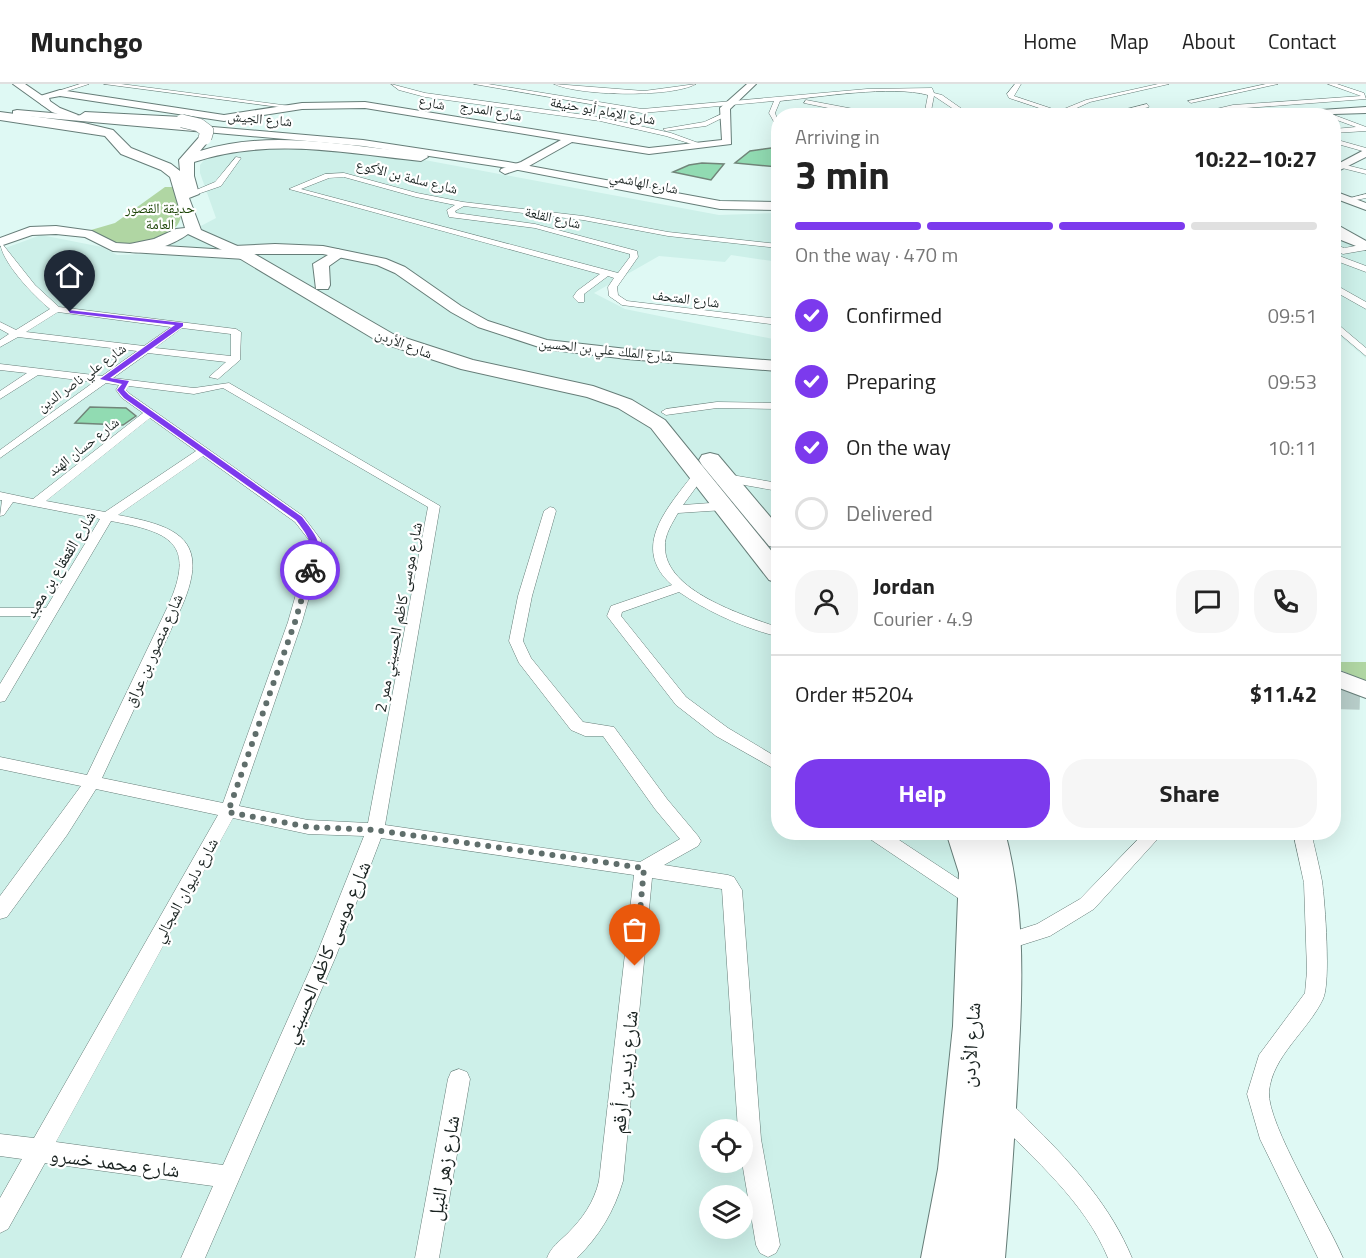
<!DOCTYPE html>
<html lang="en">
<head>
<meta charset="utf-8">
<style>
  body { margin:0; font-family:"Titillium Web","Noto Naskh Arabic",sans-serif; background:#f6f6f6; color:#222; height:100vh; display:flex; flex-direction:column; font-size:22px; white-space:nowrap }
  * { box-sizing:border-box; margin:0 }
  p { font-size:20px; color:#767676 }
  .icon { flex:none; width:33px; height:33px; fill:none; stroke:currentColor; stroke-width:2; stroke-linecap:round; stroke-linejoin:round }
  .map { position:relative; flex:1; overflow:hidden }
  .drawer { position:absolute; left:771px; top:24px; width:570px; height:732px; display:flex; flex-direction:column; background:#fff; border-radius:24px; box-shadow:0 6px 24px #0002 }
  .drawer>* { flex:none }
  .controls { position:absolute; left:699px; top:1035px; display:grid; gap:12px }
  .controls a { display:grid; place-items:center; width:54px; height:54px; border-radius:50%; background:#fff; box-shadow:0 6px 24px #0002; font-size:30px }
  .pin { position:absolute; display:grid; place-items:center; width:51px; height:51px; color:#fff; margin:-62px -26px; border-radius:50% 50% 50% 0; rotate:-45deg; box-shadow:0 0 6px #0007 }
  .pin .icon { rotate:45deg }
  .courier { position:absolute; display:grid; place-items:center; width:60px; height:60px; margin:-30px; border:4px solid #7c3aed; border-radius:50%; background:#fff; color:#222; box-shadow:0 2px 8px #0007 }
  .headline em { font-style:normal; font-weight:700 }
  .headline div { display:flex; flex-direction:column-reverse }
  .headline { display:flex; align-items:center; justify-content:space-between; height:102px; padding:0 24px }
  h1 { font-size:39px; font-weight:700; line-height:45px }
  .bar { display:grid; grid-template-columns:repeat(4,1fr); gap:9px 6px; align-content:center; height:72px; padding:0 24px }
  .bar i { height:8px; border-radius:4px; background:#e0e0e0 }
  .bar .selected { background:#7c3aed }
  .bar p { grid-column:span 4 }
  .line { display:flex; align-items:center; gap:15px; padding:0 24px; border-top:2px solid #e0e0e0 }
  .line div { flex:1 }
  .round { display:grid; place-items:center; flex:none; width:63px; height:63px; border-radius:24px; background:#f6f6f6 }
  ol { padding:0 24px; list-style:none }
  li { display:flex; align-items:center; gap:18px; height:66px }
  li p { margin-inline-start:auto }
  li .icon { padding:6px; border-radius:50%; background:#7c3aed; color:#fff; stroke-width:4 }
  li:last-child { color:#767676 }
  li i { width:33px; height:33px; border:3px solid #e0e0e0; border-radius:50% }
  .action { display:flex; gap:12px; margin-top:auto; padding:12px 24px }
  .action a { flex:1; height:69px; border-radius:24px; background:#7c3aed; color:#fff; font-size:24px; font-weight:700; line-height:69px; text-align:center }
  .action a+a { background:#f6f6f6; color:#222 }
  header { display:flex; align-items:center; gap:36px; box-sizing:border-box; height:84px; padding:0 30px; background:#fff; border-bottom:2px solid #e0e0e0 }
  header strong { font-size:28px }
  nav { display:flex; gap:33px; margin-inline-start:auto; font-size:21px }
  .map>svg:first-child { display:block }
  .built { fill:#cdf0e9; fill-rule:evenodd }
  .green { fill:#b0d6a3 }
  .building { fill:#91dbb2; stroke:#718579; stroke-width:1.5 }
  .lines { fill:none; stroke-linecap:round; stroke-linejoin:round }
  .secondary-tunnel { stroke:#b8ceca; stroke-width:26; stroke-dasharray:26 13; stroke-linecap:butt }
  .street-casing { stroke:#667d78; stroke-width:1 }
  .secondary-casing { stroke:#667d78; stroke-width:2 }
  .primary-casing { stroke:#667d78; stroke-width:2 }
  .highway-casing { stroke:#667d78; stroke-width:2 }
  .street { fill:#fff; fill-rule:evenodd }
  .secondary { fill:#fff; fill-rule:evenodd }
  .primary { fill:#fff; fill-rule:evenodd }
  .highway { fill:#fff; fill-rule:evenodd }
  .highway-bridge-casing { stroke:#667d78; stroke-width:14; stroke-linecap:butt }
  .highway-bridge { stroke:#fff; stroke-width:13 }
  .route { fill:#7c3aed }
  .done { stroke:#5f6e6b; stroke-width:6; stroke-dasharray:0 10.8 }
  .labels { text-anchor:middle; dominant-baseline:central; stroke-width:4.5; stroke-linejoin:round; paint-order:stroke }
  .far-street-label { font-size:14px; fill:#1a2321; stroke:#fff }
  .far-park-label { font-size:14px; fill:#1d4406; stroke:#fff }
  .street-label { font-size:16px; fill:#1a2321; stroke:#fff }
  .near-street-label { font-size:20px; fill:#1a2321; stroke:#fff }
</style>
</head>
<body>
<header>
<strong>Munchgo</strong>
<nav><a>Home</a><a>Map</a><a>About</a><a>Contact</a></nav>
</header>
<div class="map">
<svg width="1366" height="1174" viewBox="0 0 1366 1174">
  <rect width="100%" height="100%" fill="#dff9f4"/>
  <g class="built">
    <path d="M 263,61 L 373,68 L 430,77 L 719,131 L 778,129 L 778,178 L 731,171 L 725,178 L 659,172 L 594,209 L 625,225 L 778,256 L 778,748 L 971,749 L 953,1174 L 0,1174 L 0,166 L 41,151 L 102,163 L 117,171 L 148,170 L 216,134 L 200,89 L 200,81 L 206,74 ZM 710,1046 L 742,1046 L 742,1078 L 710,1078 ZM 710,1112 L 742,1112 L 742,1144 L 710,1144 Z"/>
    <polygon points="1334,151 1366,166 1366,274 1334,247"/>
  </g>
  <g class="green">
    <path d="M 165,103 L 173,103 C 176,112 182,122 181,131 C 179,155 136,163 117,160 C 108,158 100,149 91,146 L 115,139 Z"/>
    <polygon points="1334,578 1366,578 1366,598 1334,583"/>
  </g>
  <g class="building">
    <polygon points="778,63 778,83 735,79 750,67"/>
    <polygon points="702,79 724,80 711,96 673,88 689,81"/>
    <polygon points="90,323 126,324 136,332 123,341 75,339"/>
  </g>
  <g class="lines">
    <polyline class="secondary-tunnel" points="1334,612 1366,613"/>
    <defs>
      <g id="street">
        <polygon points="80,0 89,0 61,9 58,7"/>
        <polygon points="104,0 121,0 290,22 287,24"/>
        <polygon points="391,0 425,9 600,33 671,49 704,61 701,63 666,52 600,37 425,13 399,6"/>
        <path d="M 474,0 L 488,0 L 642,25 L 867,5 L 932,4 L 934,9 L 942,11 L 972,32 L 964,32 L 934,12 L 930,32 L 924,32 L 928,11 C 891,1 820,13 780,17 L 775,29 L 778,37 L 778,45 L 769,29 L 774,17 L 642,29 Z"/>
        <path d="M 554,0 L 644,7 L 696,0 C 671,14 579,12 554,0 Z"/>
        <polygon points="1015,0 1021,0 1014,12 1059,27 1086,16 1158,0 1169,0 1090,18 1059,32 1050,32 1054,29 1009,14 1007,10"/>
        <polygon points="1266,0 1278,0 1191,19 1188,17"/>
        <polygon points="1328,0 1337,0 1364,9 1366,15 1233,25 1201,32 1186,32 1233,21 1361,12"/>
        <polygon points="806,16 880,30 883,32 867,32 804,19"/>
        <polygon points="1147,20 1149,23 1113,32 1099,32"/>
        <polygon points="724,29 726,32 706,42 666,47 663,45 704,38"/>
        <polygon points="1334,31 1366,43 1366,47 1334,49 1334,45 1356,43 1334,35"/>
        <polygon points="1334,55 1366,64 1366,68 1334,59"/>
        <polygon points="236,73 241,74 221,102 189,113 189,109 215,98"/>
        <polygon points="1334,78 1366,86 1366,90 1334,82"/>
        <path d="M 344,89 L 417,109 L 463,118 L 583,132 L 668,148 L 778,160 L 778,164 L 668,152 L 583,136 L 464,122 L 455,127 L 456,129 L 535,140 L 637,167 L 638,173 L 617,203 L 618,211 L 627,217 L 778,235 L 778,241 L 622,221 L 609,212 L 608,203 L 614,194 L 608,192 L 584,210 L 584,218 L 578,218 L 573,213 L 577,207 L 600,190 L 289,105 L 325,90 ZM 344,93 L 416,113 L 455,121 L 447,126 L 449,133 L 535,144 L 630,170 L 630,173 L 618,189 L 301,105 L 329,94 Z"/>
        <polygon points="1366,110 1366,114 1346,118 1342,116"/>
        <path d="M 0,157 L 35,201 L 59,223 L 236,245 L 241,248 L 240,276 L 218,295 L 209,293 L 226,278 L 148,269 L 113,294 L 194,304 L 229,299 L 440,422 L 385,741 L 640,778 L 680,755 L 655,725 L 603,652 L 585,652 L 571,646 L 519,579 L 509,557 L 518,512 L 544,427 L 550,423 L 554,424 L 556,427 L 532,512 L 523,557 L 531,574 L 583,638 L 614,643 L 667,715 L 698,752 L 701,757 L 698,762 L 664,781 L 728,791 L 734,793 L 742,806 L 761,1055 L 780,1161 L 776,1169 L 768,1173 L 760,1169 L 756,1161 L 742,1078 L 742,1046 L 738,1046 L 722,805 L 652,794 L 623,1097 C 614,1128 599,1152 577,1174 L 547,1174 C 551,1163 560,1157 568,1149 C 583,1134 594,1118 599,1097 L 634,791 L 381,754 L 336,872 L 205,1174 L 181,1174 L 213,1102 L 45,1079 L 8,1145 L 0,1149 L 0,1114 L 22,1075 L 0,1072 L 0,1050 L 34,1054 L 218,731 L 96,705 L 67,751 L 7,833 L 0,835 L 0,812 L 81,702 L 0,685 L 0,673 L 87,691 L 168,522 C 197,458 169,448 111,437 L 5,617 L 0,618 L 0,600 L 41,532 L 0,532 L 0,524 L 46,524 L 100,435 L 13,418 L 4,431 L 0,432 L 2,416 L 0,416 L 0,408 L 33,415 L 143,329 L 122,314 L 116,306 L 119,301 L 106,299 L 0,374 L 0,366 L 94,298 L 38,291 L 0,315 L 0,307 L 27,289 L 0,286 L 0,280 L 102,292 L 137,267 L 18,253 L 0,263 L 0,256 L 9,250 L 0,245 L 0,238 L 16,246 L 50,225 C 34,212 0,177 0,157 ZM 58,228 L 171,243 L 144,262 L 26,248 ZM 182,244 L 231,250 L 231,272 L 155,264 ZM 129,302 L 194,310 L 223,304 L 428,423 L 368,739 L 308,736 L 239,722 L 302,538 L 322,468 L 321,456 L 303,432 L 130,310 L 126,306 ZM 150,334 L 196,367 L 105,428 L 46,417 ZM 203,372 L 295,438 L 309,456 L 308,468 L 288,538 L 223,719 L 102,694 L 182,522 C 211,455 177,442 118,431 ZM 233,734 L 308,750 L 364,752 L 316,872 L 223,1081 L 56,1058 Z"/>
        <polygon points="1366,160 1366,166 1343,170 1334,166 1334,160 1344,164"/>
        <polygon points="1334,170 1366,182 1366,188 1334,176"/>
        <polygon points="1334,200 1366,218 1366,225 1334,207"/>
        <polygon points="1334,237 1366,264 1366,272 1334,245"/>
        <polygon points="717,318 778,319 778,325 717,324 666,331 661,328 666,325"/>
        <path d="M 699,387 L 705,391 L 683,421 L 724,418 L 730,422 L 724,426 L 678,429 C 673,438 664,451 665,463 C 665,507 743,531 777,543 L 778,547 L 772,551 C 739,542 707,527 679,508 L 622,528 L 621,532 L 686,613 L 728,644 L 778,674 L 778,687 L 716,652 L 676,621 L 607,532 L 611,522 L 672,501 C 629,463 669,422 695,388 Z"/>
        <polygon points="726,390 778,399 778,407 722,397 722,391"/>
        <polygon points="865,748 887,748 981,810 983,815 981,820 974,823 967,820 867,753"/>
        <polygon points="1145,748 1164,748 1094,825 1050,852 1006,866 999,864 996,858 999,852 1037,840 1080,815"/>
        <path d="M 1293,748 L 1311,748 C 1315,765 1319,781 1322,797 C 1325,818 1331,899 1323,915 C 1308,947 1272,972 1269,1008 C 1267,1040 1328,1138 1343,1174 L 1318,1174 L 1260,1055 L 1247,1010 L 1259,971 L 1305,909 L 1307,887 L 1304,799 Z"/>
        <polygon points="459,985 467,988 470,995 439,1174 415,1174 448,995 451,988"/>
        <path d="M 1001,1014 C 1015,1020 1025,1034 1036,1044 C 1075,1083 1111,1123 1132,1174 L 1108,1174 C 1085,1118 1034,1075 993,1033 L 990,1025 L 993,1017 Z"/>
      </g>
      <g id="secondary">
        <polygon points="747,0 756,0 730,25 731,60 649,70 572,58 529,82 505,90 500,87 501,85 521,78 561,56 365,24 302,25 224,37 60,12 49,14 51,20 46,23 41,20 40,12 60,6 224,31 302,19 365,18 649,64 722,56 720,24"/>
        <polygon points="1334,107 1366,119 1366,126 1334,114"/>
        <polygon points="1334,139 1366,157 1366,166 1341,156 1334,149"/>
        <polygon points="56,142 92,147 116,159 245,167 251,171 245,175 113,167 85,153 56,150 32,151 0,162 0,154 30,143"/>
      </g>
      <g id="primary">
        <polygon points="1366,23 1366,29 1270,32 1275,29"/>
        <polygon points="17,26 363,56 508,78 720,117 778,118 778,126 720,125 508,84 363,62 13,31 13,27"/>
        <polygon points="1366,65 1366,73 1334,89 1334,82"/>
        <polygon points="275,160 323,162 386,175 405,183 461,222 488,237 547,256 627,265 778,277 778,287 627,275 545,265 478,243 451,228 395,189 377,181 323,170 234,170 227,166 234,162"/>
        <polygon points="1334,585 1366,597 1366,614 1334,602"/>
      </g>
      <g id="highway">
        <polygon points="13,0 25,0 60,24 78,31 72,35 52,28"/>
        <path d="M 0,28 L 84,39 L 113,46 L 131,64 L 171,80 L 180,87 L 179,76 L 201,51 L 205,50 L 211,54 L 200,67 C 257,49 317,57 375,64 C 392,66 409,66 426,70 L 428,73 L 421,77 C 345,69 269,53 194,78 L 194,92 L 199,110 L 189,114 L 201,146 L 251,168 L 393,250 L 473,276 L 593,302 L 632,316 L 665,336 L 778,475 L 778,499 L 769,496 L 651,344 L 618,324 L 587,313 L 461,285 L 379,258 L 239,174 L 188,150 C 173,161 144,172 125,167 L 123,164 L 125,161 L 154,155 L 176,145 L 185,144 L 170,93 L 161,86 L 121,70 L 105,52 L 0,36 Z"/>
        <polygon points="85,28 182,33 188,37 182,41 81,35 79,32"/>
        <polygon points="338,165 346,170 329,182 330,201 328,205 316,205 313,180"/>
        <polygon points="710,369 718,371 778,442 778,464 769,462 702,381 699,376 702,371"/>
        <path d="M 946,748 L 1005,748 C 1024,820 1023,891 1019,965 C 1016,1035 1011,1104 1005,1174 L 921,1174 L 938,1085 L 953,942 L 959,789 Z"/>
      </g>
    </defs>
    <use href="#street" class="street-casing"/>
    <use href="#secondary" class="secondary-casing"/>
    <use href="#primary" class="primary-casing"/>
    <use href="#highway" class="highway-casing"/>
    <use href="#street" class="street"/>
    <use href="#secondary" class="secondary"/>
    <use href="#primary" class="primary"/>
    <use href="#highway" class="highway"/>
    <defs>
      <polyline id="highway-bridge" points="182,37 199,41 207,47 205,54"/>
    </defs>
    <use href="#highway-bridge" class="highway-bridge-casing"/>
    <use href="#highway-bridge" class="highway-bridge"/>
  </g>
  <path class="route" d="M 68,226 L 183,239 L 183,242 L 110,294 L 129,297 L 124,306 L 129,311 L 302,433 C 318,454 325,461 313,487 L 306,486 C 313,460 312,457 296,436 L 124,314 L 117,306 L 122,300 L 100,295 L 175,241 L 70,229 Z"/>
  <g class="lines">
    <polyline class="done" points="310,486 295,538 228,728 308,743 375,746 644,784 635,882"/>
  </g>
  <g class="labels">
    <g class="far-street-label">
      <text transform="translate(432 18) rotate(11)">شارع</text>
      <text transform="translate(491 26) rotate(10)">شارع المدرج</text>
      <text transform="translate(603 26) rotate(10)">شارع الإمام أبو حنيفة</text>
      <text transform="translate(260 34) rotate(5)">شارع الجيش</text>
      <text transform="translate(407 92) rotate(14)">شارع سلمة بن الأكوع</text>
      <text transform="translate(644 98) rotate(11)">شارع الهاشمي</text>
      <text transform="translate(553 133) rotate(13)">شارع القلعة</text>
      <text transform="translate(686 214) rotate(7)">شارع المتحف</text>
      <text transform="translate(404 259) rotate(21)">شارع الأردن</text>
      <text transform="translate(606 265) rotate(6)">شارع الملك علي بن الحسين</text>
      <text transform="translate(81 293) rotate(-36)">شارع علي ناصر الدين</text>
      <text transform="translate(83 362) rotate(-38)">شارع حسان الهند</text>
    </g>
    <g class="far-park-label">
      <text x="160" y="123">حديقة القصور<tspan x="160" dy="16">العامة</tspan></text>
    </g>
    <g class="street-label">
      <text transform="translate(60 480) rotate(-59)">شارع القعقاع بن معبد</text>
      <text transform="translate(398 533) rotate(-79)">شارع موسى كاظم الحسيني ممر 2</text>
      <text transform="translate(153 566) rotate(-66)">شارع منصور بن عراق</text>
      <text transform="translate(185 806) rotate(-61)">شارع دليوان المجالي</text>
    </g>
    <g class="near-street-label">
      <text transform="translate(326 868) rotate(-67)">شارع موسى كاظم الحسيني</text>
      <text transform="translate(970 961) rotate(-86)">شارع الأردن</text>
      <text transform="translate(624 988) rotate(-84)">شارع زيد بن أرقم</text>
      <text transform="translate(115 1078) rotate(7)">شارع محمد خسرو</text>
      <text transform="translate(443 1084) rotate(-80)">شارع زهر النيل</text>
    </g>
  </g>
</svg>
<div class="controls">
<a><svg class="icon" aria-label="locate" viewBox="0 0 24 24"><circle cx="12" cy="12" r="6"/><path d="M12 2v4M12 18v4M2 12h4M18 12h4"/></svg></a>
<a><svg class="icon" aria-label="layers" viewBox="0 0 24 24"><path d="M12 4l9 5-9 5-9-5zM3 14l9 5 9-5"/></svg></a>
</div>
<div class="pin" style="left:635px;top:882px;background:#ea580c"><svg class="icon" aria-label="bag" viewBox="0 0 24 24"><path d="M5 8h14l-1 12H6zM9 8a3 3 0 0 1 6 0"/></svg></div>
<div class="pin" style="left:70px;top:228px;background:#1f2937"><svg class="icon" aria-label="home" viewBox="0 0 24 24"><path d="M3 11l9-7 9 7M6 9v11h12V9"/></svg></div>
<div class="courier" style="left:310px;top:486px"><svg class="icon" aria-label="bike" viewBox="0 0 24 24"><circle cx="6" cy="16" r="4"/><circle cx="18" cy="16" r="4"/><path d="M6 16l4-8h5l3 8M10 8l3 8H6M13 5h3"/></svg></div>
<section class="drawer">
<div class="headline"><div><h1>3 min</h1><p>Arriving in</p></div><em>10:22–10:27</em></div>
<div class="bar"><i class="selected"></i><i class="selected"></i><i class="selected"></i><i></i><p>On the way · 470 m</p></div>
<ol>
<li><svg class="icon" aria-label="check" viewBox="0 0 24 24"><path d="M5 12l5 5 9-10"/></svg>Confirmed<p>09:51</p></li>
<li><svg class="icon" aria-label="check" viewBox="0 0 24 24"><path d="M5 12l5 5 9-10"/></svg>Preparing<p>09:53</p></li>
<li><svg class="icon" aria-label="check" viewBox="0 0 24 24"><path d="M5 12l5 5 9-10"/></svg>On the way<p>10:11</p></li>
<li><i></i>Delivered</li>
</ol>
<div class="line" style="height:108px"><a class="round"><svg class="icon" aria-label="person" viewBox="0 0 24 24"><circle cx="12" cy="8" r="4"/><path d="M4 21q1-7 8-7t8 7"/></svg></a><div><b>Jordan</b><p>Courier · 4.9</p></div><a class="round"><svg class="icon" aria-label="chat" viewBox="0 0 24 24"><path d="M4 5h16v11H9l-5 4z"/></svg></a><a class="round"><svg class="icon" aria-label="phone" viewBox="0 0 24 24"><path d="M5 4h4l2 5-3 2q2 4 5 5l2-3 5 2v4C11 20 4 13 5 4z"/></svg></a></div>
<div class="line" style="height:78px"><div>Order #5204</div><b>$11.42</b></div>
<div class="action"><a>Help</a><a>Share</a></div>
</section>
</div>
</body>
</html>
